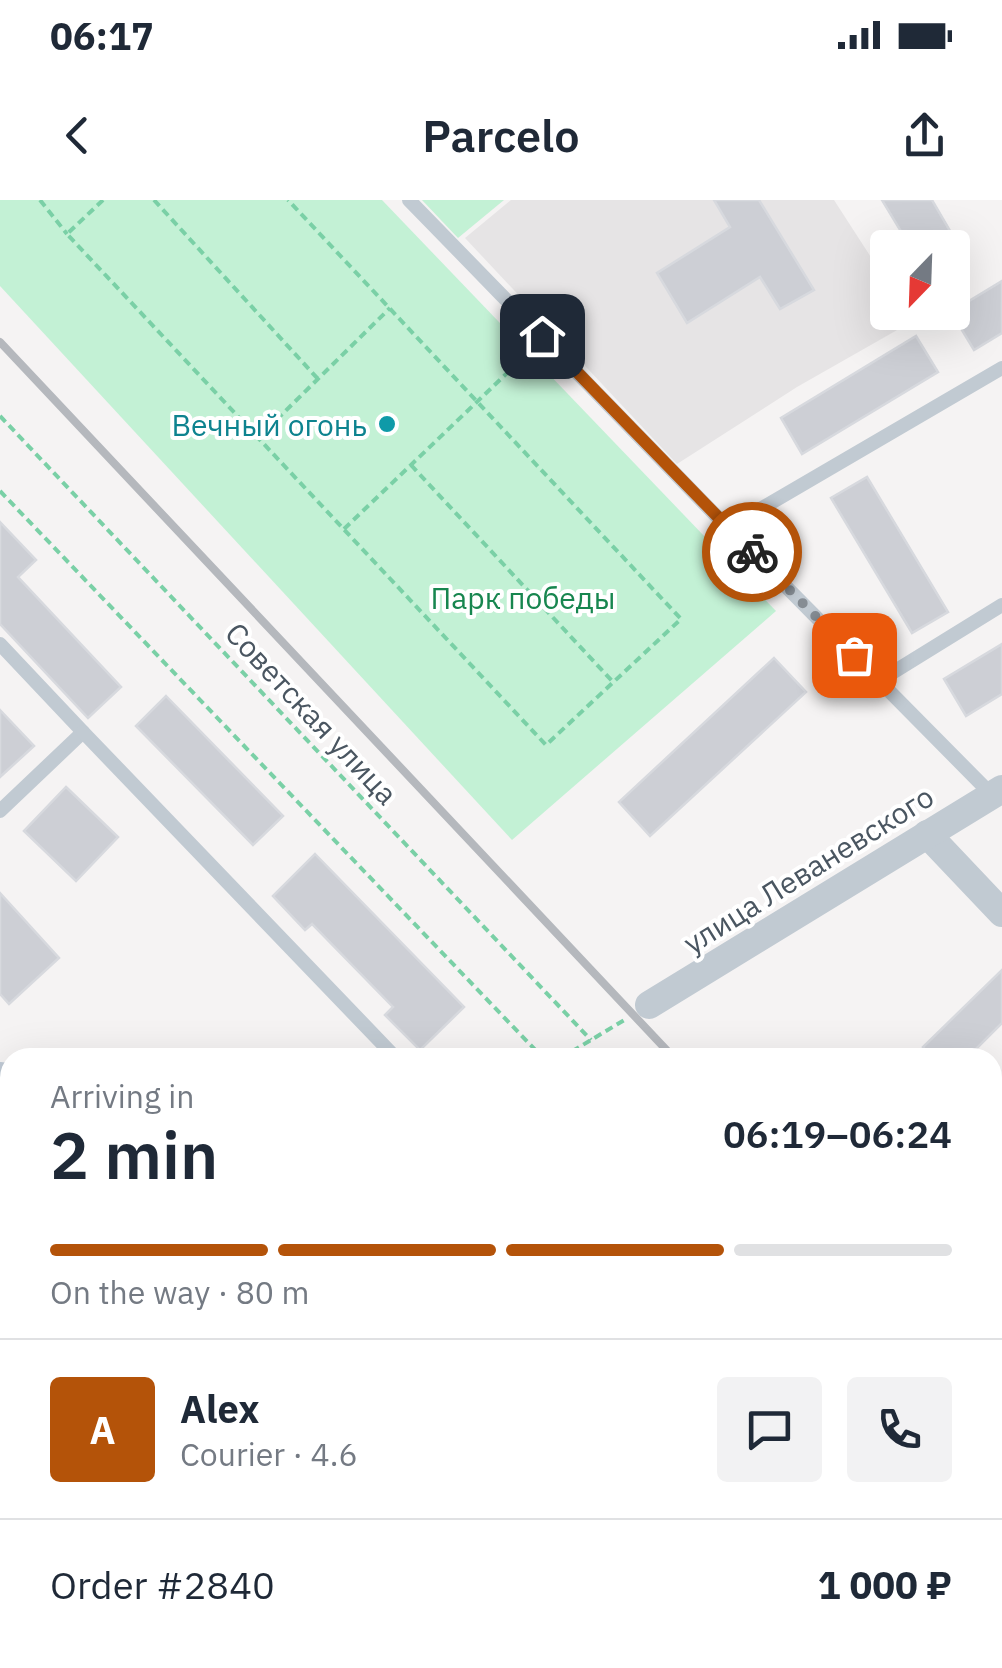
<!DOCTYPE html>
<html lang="en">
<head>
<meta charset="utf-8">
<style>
  body { margin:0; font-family:"IBM Plex Sans",sans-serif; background:#f2f2f3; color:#1f2937; height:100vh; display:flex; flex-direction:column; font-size:38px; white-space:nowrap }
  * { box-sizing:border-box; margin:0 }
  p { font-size:32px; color:#747a83 }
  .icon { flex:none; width:55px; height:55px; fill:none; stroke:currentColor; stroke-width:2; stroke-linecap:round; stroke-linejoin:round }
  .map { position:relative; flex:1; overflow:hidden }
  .panel { position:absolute; left:0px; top:848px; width:1002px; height:622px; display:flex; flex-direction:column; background:#fff; border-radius:30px 30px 0 0; box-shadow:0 10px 40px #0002 }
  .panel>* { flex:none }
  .needle { width:65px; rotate:203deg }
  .tools { position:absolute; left:870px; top:30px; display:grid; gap:20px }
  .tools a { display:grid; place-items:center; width:100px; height:100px; border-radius:10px; background:#fff; box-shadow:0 10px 40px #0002; font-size:50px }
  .pin { position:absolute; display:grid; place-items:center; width:85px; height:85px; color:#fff; margin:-42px; border-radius:20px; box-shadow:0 5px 15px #0006 }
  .courier { position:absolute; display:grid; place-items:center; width:100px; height:100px; margin:-50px; border:8px solid #b45309; border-radius:50%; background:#fff; color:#222; box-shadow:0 2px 12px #0007 }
  .overview em { font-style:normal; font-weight:600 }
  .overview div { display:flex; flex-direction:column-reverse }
  .overview { display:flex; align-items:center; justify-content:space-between; height:170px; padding:0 50px }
  h1 { font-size:65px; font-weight:600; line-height:75px }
  .bar { display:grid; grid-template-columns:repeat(4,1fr); gap:15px 10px; align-content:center; height:120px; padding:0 50px }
  .bar i { height:12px; border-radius:8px; background:#e0e1e3 }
  .bar .on { background:#b45309 }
  .bar p { grid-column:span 4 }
  .line { display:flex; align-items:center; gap:25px; padding:0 50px; border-top:2px solid #e0e1e3 }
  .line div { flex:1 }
  .round { display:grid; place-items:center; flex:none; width:105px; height:105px; border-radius:10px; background:#f2f2f3 }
  .status { display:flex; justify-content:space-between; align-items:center; height:70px; padding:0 50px; background:#fff; direction:ltr }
  .status svg { height:28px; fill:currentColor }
  header { display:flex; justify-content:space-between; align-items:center; height:130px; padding:0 50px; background:#fff; font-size:45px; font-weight:600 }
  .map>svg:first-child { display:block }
  .education { fill:#e6e4e5 }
  .green { fill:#c3f1d5 }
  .building { fill:#cdcfd5; stroke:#d7d9de; stroke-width:2.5 }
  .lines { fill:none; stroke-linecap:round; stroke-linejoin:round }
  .path { stroke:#7ad0a6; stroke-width:4; stroke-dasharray:8 5; stroke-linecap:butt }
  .lane { stroke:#c1cad2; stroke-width:14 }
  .street { stroke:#c1cad2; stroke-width:28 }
  .secondary { stroke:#c1cbd6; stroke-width:40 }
  .rail { stroke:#b5b8bd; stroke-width:8 }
  .done { stroke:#868d94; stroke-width:10; stroke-dasharray:0 18 }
  .route { stroke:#b45309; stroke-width:12 }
  .culture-dot { fill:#0f9aa8; stroke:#fff; stroke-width:4 }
  .labels { text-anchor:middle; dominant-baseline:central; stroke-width:8; stroke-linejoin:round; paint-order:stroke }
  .culture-label { font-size:30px; fill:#0d838f; stroke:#fff; text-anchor:end }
  .park-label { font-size:30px; fill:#17864f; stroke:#fff }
  .street-label { font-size:30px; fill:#4a5661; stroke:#fff }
</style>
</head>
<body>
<div class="status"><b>06:17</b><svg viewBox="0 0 49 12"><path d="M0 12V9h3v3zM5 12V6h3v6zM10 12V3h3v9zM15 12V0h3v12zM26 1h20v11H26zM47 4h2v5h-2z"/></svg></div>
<header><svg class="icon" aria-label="back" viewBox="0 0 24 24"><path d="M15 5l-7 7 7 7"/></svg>Parcelo<svg class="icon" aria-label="share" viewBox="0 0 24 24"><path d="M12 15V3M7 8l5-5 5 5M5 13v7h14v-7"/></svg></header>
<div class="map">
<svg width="1002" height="1468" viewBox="0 0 1002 1468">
  <rect width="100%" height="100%" fill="#f5f3f3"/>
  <polygon class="education" points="511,0 834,0 887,82 888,112 907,113 913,121 797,187 677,264 465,38"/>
  <g class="green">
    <polygon points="0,0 382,0 776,411 512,640 0,86"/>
    <polygon points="422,0 504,0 458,38"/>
  </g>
  <g class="building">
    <polygon points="714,0 759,0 814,90 780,109 760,77 687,123 657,73 730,27"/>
    <polygon points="882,0 932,0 960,48 911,48"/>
    <polygon points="1002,81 1002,133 974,150 951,112"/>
    <polygon points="916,136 938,172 802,254 781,218"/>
    <polygon points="867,277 948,412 912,433 831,298"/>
    <polygon points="0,322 36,360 18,377 121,487 88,518 0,424"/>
    <polygon points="1002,444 1002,494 966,516 944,479"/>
    <polygon points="774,458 806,492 650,636 619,602"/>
    <polygon points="166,496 283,616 253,645 136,526"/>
    <polygon points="0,510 34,546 0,577"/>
    <polygon points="66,587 118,637 76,681 24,631"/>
    <polygon points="315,654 464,807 420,850 385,815 393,807 312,724 305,730 273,696"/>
    <polygon points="0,693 59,758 9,804 0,794"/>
    <polygon points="1002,770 1002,823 967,858 933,858 923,847"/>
  </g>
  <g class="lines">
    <g class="path">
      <polyline points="40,0 67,34"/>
      <polyline points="103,0 67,34 546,545 681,419 288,0"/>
      <polyline points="154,0 318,179"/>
      <polyline points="0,216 591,840"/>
      <polyline points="258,238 390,108"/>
      <polyline points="411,265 613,482"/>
      <polyline points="0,291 543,858"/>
      <polyline points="344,329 528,153"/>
      <polyline points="561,858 626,819"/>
    </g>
    <g class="lane">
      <polyline points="409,0 728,328"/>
      <polyline points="0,444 83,532 0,611"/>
      <polyline points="879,481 1002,405"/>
      <polyline points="83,532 396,858"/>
      <polyline points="992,595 728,328 1002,168"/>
      <polyline points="0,1234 10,1226"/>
      <polyline points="944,1460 952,1468"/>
      <polyline points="0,1461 6,1468"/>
      <polyline points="580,1468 589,1460"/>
    </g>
    <g class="street">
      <polyline points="927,634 1002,713"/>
      <polyline points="649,805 1002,589"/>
      <polyline points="197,1468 210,1460"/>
    </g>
    <g class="secondary">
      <polyline points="0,882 10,893"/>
      <polyline points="521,1460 528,1468"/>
    </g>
    <g class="rail">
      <polyline points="0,142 674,858"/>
      <polyline points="992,1194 1002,1204"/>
    </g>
  </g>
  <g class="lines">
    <polyline class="done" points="752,352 854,455"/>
    <polyline class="route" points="542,136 752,352"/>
  </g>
  <circle class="culture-dot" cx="387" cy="224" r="10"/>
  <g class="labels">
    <g class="culture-label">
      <text x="367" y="224">Вечный огонь</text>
    </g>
    <g class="park-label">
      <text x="523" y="397">Парк победы</text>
    </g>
    <g class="street-label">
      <text transform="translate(312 513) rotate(47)">Советская улица</text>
      <text transform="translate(808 669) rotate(-32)">улица Леваневского</text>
    </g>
  </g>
</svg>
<div class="tools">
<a><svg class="needle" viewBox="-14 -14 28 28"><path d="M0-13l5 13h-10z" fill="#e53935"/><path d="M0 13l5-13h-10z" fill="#747a83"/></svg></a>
</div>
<div class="pin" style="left:854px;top:455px;background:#ea580c"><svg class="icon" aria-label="bag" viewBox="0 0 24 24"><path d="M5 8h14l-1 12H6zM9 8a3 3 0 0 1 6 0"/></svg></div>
<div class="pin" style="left:542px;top:136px;background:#1f2937"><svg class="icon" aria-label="home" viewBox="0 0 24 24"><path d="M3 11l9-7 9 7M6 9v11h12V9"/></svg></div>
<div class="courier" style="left:752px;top:352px"><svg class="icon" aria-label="bike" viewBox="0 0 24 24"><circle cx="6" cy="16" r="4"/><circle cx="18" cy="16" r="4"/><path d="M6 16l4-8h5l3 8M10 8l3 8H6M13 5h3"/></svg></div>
<section class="panel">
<div class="overview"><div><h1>2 min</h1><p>Arriving in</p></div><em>06:19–06:24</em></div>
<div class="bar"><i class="on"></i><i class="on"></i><i class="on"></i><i></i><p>On the way · 80 m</p></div>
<div class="line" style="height:180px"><b class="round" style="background:#b45309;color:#fff">A</b><div><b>Alex</b><p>Courier · 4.6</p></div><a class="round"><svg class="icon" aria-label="chat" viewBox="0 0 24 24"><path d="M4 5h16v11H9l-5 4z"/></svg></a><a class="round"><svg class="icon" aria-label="phone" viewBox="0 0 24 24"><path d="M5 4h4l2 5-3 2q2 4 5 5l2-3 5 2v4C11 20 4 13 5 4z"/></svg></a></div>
<div class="line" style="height:130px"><div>Order #2840</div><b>1 000 ₽</b></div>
</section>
</div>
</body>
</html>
